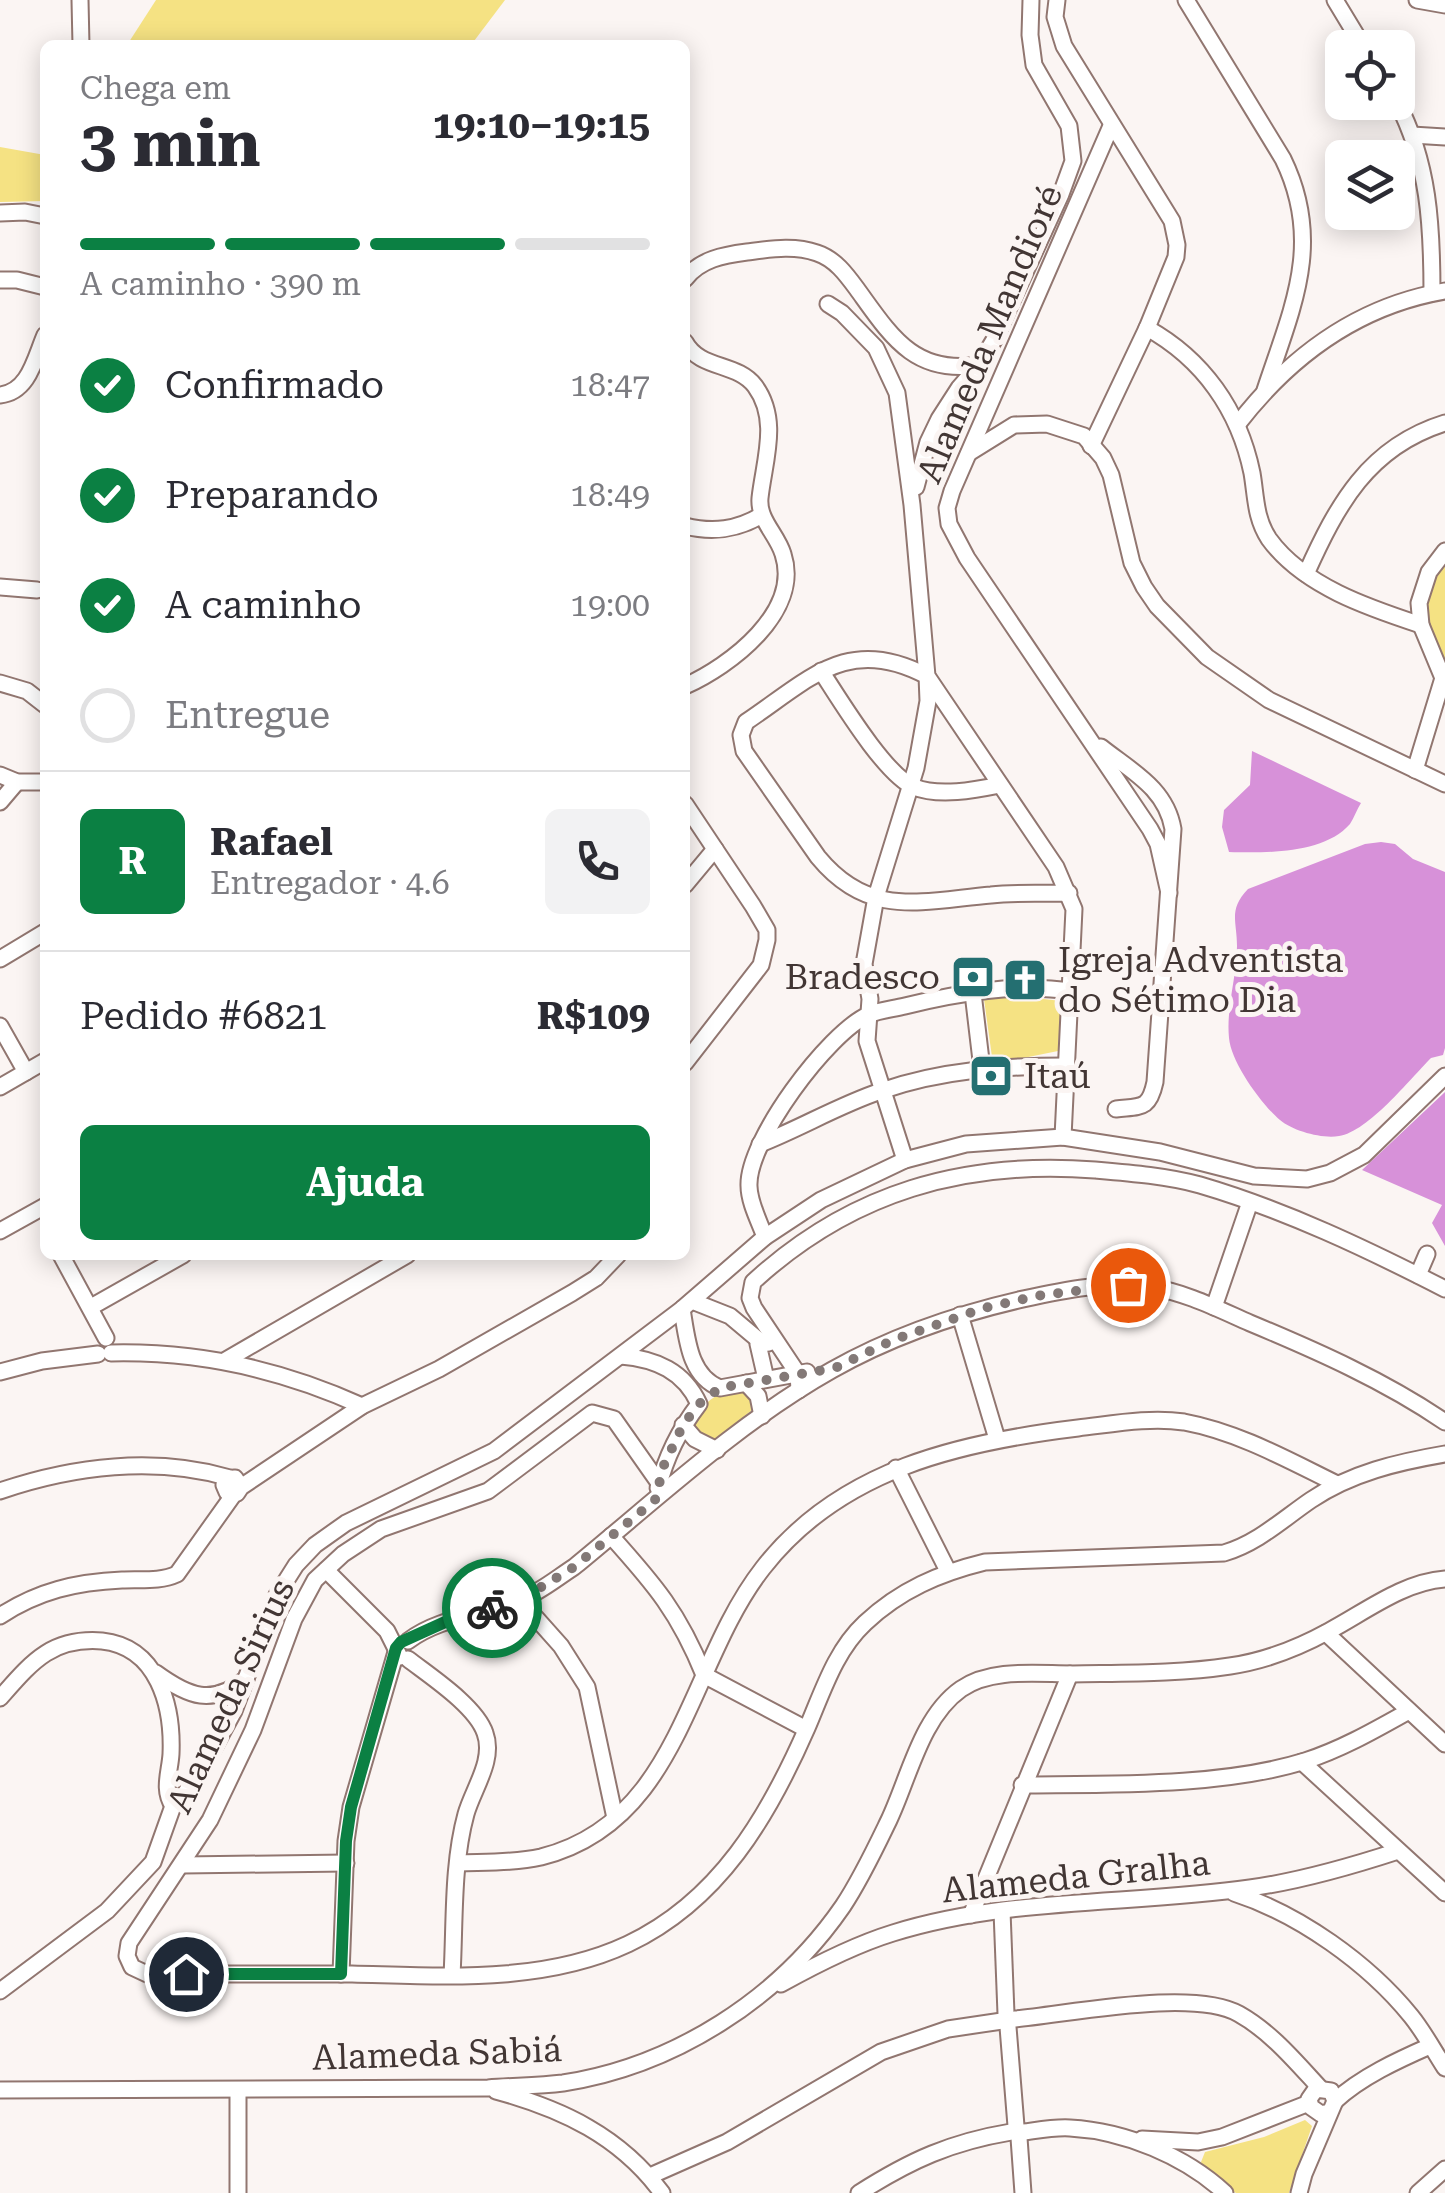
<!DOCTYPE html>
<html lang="pt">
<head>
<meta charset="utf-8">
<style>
  body { margin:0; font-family:"Roboto Serif",serif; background:#f2f2f3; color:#2b2b33; height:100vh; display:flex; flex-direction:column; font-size:38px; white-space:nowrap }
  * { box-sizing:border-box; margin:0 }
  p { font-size:32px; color:#7c7c81 }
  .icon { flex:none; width:55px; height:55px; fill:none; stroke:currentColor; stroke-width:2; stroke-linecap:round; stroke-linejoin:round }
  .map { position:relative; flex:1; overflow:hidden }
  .sheet { position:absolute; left:40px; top:40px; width:650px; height:1220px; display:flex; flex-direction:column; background:#fff; border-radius:15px; box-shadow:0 5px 25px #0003 }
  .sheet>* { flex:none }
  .fabs { position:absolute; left:1325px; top:30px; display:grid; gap:20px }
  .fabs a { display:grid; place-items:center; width:90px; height:90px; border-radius:15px; background:#fff; box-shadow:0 5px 25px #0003; font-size:50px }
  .pin { position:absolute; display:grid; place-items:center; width:85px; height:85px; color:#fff; margin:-42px; border:5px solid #fff; border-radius:50%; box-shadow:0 2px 10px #0007 }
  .courier { position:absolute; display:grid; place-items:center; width:100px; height:100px; margin:-50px; border:8px solid #0b8043; border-radius:50%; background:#fff; color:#222; box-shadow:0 2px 12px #0007 }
  .headline em { font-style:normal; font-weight:700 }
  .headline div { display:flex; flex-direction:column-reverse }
  .headline { display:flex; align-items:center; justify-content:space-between; height:170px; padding:0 40px }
  h1 { font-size:65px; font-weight:700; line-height:75px }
  .bar { display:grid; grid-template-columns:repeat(4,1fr); gap:15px 10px; align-content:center; height:120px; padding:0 40px }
  .bar i { height:12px; border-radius:8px; background:#e1e1e2 }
  .bar .active { background:#0b8043 }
  .bar p { grid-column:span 4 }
  .line { display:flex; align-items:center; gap:25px; padding:0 40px; border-top:2px solid #e1e1e2 }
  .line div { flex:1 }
  .round { display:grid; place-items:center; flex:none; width:105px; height:105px; border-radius:15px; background:#f2f2f3 }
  ol { padding:0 40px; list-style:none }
  li { display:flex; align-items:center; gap:30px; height:110px }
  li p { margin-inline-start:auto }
  li .icon { padding:10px; border-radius:50%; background:#0b8043; color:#fff; stroke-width:4 }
  li:last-child { color:#7c7c81 }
  li i { width:55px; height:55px; border:5px solid #e1e1e2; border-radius:50% }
  .button { display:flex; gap:20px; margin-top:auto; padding:20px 40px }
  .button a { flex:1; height:115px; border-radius:15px; background:#0b8043; color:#fff; font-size:40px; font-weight:700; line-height:115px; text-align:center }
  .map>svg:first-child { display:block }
  .green { fill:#f5e283 }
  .water { fill:#d791d9 }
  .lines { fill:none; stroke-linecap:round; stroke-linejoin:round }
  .minor-casing { stroke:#917670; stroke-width:19 }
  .minor { stroke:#fff; stroke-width:15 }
  .done { stroke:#837977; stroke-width:10; stroke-dasharray:0 18 }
  .route { stroke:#0b8043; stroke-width:12 }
  .labels { text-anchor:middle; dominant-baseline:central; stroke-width:10; stroke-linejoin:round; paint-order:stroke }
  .street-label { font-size:35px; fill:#423634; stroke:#fbf5f3 }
  .poi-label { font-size:35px; fill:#423634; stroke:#fbf5f3; text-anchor:start }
</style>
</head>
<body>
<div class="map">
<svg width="1445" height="2193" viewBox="0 0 1445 2193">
  <rect width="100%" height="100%" fill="#fbf5f3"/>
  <g class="green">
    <polygon points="156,0 505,0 471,45 127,45"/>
    <polygon points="0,147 45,155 45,201 0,202"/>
    <polygon points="1445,557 1445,671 1426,626 1424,600"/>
    <polygon points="983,992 1061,1001 1058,1051 993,1064"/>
    <path d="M 727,1390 L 750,1391 L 751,1411 L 714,1440 L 703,1439 L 692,1425 C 698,1407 711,1398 727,1390 Z"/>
    <polygon points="1305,2120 1312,2126 1289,2193 1236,2193 1204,2171 1201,2162 1205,2152 1264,2137"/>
  </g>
  <g class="water">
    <path d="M 1252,751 L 1361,803 C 1357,809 1354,818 1350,824 C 1324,854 1265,853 1229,852 L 1222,827 L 1224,810 L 1250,785 Z"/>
    <path d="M 1381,842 L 1395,844 L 1413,859 L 1445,872 L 1445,1048 L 1443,1055 L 1431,1058 C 1410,1079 1368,1132 1339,1136 C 1322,1139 1293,1131 1280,1120 C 1261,1104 1231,1062 1229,1038 C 1226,1007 1237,976 1237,946 C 1237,921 1228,910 1248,889 L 1365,844 Z"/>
    <polygon points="1445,1092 1445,1246 1432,1223 1442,1205 1362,1170"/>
  </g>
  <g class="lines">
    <defs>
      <g id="minor">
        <polyline points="80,0 81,45"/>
        <polyline points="1057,0 1055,17 1064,46 1172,221 1177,245 1176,257 1147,328 1091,446"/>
        <path d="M 1186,0 L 1283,159 C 1324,243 1292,308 1265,390"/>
        <polyline points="1335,0 1364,48"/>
        <polyline points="1417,0 1445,5"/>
        <path d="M 1397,102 C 1429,163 1432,226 1432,293"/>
        <polyline points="1111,126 952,491 947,508 949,524 967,558 1150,829 1158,844 1169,893"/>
        <polyline points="1412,135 1445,137"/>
        <polyline points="0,213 25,212 45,216"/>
        <path d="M 685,279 C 700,259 724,255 747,252 C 771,249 794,245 817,253 C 835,259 846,274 857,289 C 891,336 914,375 979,365"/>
        <polyline points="0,280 17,280 45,287"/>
        <polyline points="828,304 842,313 876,348 897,393 912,505 927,676 1056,867 1074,909 1063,1137"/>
        <path d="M 1147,328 C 1203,359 1239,410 1252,473 C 1256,496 1255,518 1269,539 C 1303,586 1369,608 1421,625"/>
        <path d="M 685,342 C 700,370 737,362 755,386 C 780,420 764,461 760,498 C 758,520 777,534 783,554 C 802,612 730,666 685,686"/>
        <path d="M 0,395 C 29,392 35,358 45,335"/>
        <path d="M 1237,425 C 1290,356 1357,306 1445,291"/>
        <polyline points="969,453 1014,425 1047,424 1084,436 1103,458 1111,475 1132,563 1144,587 1157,606 1207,657 1269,700 1445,784"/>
        <polyline points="916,487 928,442 939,419 959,388 979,365 994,340 1061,194 1073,161 1069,126 1034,65 1030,35 1031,0"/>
        <path d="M 685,526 C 713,533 737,530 762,515"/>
        <path d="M 1306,574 C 1337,505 1368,447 1445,423"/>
        <polyline points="0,587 37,590"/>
        <path d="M 821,671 C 840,700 885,775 914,787 C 939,797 975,790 1000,785"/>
        <polyline points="0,683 27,691 45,705"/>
        <path d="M 1101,747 C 1131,771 1166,788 1173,829 L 1155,1082 C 1149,1110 1141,1106 1116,1109"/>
        <polyline points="1415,770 1443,678 1421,625 1419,603 1429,572 1445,551"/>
        <polyline points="0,775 17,782 45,782"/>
        <polyline points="0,802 17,782"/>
        <polyline points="685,804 753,906 767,930 767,940 761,965 685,1063"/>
        <polyline points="685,885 715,849"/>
        <polyline points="0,959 45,932"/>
        <polyline points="973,993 982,1069"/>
        <polyline points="0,1026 26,1072"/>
        <polyline points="0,1087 45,1061"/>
        <path d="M 760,1144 C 801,1128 839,1105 881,1091 C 941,1070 1003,1066 1066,1066"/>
        <path d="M 905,1160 L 867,1041 L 870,999 L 864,964 L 876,897 L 916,768 L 928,701 L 927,676 C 848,634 810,679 746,722 L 741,735 L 744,751 L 818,857 C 869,919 922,901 991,895 C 1017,892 1043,894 1069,893"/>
        <polyline points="0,1231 45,1206"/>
        <path d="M 765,1237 C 759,1221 749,1202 749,1186 C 747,1141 828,1033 868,1015 C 879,1010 893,1009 905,1006 C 958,993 1016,983 1071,991"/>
        <polyline points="61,1255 106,1338"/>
        <polyline points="1418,1275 1427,1254"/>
        <polyline points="692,1301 730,1316 761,1342"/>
        <polyline points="91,1307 183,1255"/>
        <polyline points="1214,1307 1250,1202"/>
        <path d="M 682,1309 C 687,1338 689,1376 720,1388 L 807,1372"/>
        <polyline points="960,1315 997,1439"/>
        <path d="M 111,1353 C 200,1351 281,1369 362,1406"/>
        <path d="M 621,1356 C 656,1359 684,1371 699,1404 C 679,1430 666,1456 658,1488"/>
        <polyline points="226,1360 407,1255"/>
        <polyline points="0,1372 42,1361 98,1354"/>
        <polyline points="766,1379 758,1344 769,1343"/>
        <polyline points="746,1383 758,1396 762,1416"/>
        <path d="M 799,1390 L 798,1374 L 754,1308 L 750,1298 L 753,1282 C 851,1192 964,1160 1095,1170 C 1130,1173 1167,1176 1200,1185 C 1285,1210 1367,1249 1445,1289"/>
        <polyline points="683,1425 695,1439 717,1450"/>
        <polyline points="896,1468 948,1571"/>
        <path d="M 659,1483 L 614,1419 L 592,1413 L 488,1491 L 381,1529 L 343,1554 L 315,1580 L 294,1619 L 253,1730 L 210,1820 L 129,1943 L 127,1956 L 132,1967 L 147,1974 C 216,1974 284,1974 352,1974 C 443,1976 543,1984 628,1944 C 719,1901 768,1817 807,1728 C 823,1691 835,1651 865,1623 C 900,1590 940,1573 985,1562 L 1224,1553 C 1258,1543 1283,1519 1311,1500 C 1351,1473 1398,1462 1445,1454"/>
        <polyline points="241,1487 235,1478 228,1479 224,1485 227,1492 237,1493 241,1487 362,1406 439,1369 572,1293 596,1278 618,1255"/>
        <path d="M 0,1491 C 73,1466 155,1456 230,1478"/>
        <path d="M 611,1536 C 655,1585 679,1613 704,1675 L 806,1729"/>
        <polyline points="326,1570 387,1631 400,1657"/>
        <polyline points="520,1600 561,1646 587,1687 615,1818"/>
        <path d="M 0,1616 C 38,1591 76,1582 122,1580 C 140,1579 160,1582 177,1574 L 234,1494"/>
        <polyline points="1326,1633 1445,1744"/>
        <path d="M 408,1641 C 441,1616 483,1616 520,1600 C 539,1593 557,1578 574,1567 C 657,1499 738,1423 832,1370 C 892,1336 957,1314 1023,1299 C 1064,1290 1109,1281 1150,1287 C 1185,1292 1218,1309 1250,1323 C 1317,1351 1385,1381 1445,1422"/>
        <path d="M 408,1659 C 430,1676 476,1706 485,1733 C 495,1760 473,1789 466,1814 C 452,1865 455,1923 452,1975"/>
        <path d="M 156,1673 C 189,1697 212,1706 246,1679"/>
        <path d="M 0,1698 C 31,1663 51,1637 102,1641 C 158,1647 173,1706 171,1754 C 170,1772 162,1789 173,1806"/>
        <polyline points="1302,1762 1445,1893"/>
        <path d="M 1022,1785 C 1109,1784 1222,1787 1305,1761 C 1342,1749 1375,1730 1409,1711"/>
        <path d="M 459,1863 C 486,1862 514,1863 541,1857 C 681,1822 687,1665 763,1568 C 840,1469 961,1442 1078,1428 C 1113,1424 1149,1417 1184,1422 C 1238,1432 1288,1460 1337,1484"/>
        <polyline points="183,1865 346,1863"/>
        <path d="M 1234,1893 C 1299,1914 1368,1963 1411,2016 C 1424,2032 1434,2051 1445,2068"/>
        <polyline points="1002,1911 1006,2014"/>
        <polyline points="971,1915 1070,1674"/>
        <polyline points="341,1974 346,1841 351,1807 396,1652"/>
        <path d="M 781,1984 C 817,1964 854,1945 893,1933 C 1008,1897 1132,1905 1250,1888 C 1301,1881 1349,1867 1398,1851"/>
        <polyline points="0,1991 107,1911 153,1862 173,1806 184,1795 209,1757 234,1711 277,1595 296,1565 315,1545 346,1523 494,1451 682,1309 765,1237 821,1200 905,1160 966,1144 1063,1137 1160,1152 1254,1176 1307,1179 1330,1173 1364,1155 1445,1076"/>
        <path d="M 1015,2019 C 1070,2014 1193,1988 1239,2014 C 1271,2032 1295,2061 1320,2088"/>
        <polyline points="1008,2027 1016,2126"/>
        <path d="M 0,2090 L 488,2088 C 512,2086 538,2086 563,2083 C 674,2066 779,1999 843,1906 C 861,1879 875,1849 889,1820 C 909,1778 921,1717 961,1689 C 991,1668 1036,1674 1072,1674 C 1124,1673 1178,1674 1230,1666 C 1265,1661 1298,1648 1329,1631 C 1365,1612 1403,1582 1445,1579"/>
        <polyline points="238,2091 238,2193"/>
        <path d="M 496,2091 C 562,2109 620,2136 662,2193"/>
        <path d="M 1335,2101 C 1361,2077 1398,2060 1430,2046"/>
        <path d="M 1024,2132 C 1039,2130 1055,2127 1070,2128 C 1125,2131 1185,2156 1225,2193"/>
        <polyline points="1019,2138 1023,2193"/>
        <polyline points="1142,2139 1198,2142 1222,2137 1309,2103"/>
        <polyline points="650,2176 727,2142 881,2052 948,2029 1002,2021"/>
        <path d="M 859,2193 C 911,2160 951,2142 1011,2132"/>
        <polyline points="1299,2193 1304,2174 1335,2101 1331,2091 1316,2089 1309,2099 1311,2107 1321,2114 1329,2112"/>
        <polyline points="1418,2193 1445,2169"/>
      </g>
    </defs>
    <use href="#minor" class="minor-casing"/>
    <use href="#minor" class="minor"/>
  </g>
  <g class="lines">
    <polyline class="done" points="492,1608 520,1600 574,1567 655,1500 664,1465 683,1425 699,1404 720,1388 835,1368 893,1340 984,1308 1042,1295 1128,1285"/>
    <polyline class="route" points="186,1974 341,1974 346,1841 351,1807 396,1648 401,1642 454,1618 492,1608"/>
  </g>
  <defs>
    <symbol id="bank-square" viewBox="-11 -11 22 22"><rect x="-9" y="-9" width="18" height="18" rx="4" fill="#246f71" stroke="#fbf5f3"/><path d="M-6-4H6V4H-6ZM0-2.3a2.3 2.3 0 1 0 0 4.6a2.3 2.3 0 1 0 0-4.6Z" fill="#fff"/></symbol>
    <symbol id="church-square" viewBox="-11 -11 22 22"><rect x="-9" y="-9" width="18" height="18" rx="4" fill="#246f71" stroke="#fbf5f3"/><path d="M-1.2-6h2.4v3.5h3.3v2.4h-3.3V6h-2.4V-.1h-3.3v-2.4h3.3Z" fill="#fff"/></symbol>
  </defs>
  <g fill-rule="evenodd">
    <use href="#bank-square" x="948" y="952" width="50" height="50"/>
    <use href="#church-square" x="1000" y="955" width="50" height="50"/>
    <use href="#bank-square" x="966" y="1051" width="50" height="50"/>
  </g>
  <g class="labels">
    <g class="street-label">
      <text transform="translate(990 334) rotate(-67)">Alameda Mandioré</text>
      <text transform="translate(231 1696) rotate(-65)">Alameda Sirius</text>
      <text transform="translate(1076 1877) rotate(-6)">Alameda Gralha</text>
      <text transform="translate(437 2054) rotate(-2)">Alameda Sabiá</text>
    </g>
    <g class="poi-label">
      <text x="1058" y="960">Igreja Adventista<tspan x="1058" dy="40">do Sétimo Dia</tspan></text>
      <text x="940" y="977" text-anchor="end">Bradesco</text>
      <text x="1024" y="1076">Itaú</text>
    </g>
  </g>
</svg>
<div class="fabs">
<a><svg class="icon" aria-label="locate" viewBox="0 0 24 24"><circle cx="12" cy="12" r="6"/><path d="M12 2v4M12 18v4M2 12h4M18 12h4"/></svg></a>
<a><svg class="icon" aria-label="layers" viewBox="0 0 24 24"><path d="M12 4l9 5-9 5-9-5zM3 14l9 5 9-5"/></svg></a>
</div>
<div class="pin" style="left:1128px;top:1285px;background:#ea580c"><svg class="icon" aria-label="bag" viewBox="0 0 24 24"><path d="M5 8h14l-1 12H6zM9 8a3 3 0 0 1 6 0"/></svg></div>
<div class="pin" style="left:186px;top:1974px;background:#1f2937"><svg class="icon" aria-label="home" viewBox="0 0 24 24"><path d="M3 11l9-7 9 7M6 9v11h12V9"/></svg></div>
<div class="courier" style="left:492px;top:1608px"><svg class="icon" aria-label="bike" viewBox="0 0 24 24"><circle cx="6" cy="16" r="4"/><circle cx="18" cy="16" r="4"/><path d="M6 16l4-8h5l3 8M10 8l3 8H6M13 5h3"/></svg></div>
<section class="sheet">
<div class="headline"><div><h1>3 min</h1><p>Chega em</p></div><em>19:10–19:15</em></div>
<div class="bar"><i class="active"></i><i class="active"></i><i class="active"></i><i></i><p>A caminho · 390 m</p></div>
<ol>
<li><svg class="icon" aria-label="check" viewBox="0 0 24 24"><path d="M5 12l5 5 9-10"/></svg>Confirmado<p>18:47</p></li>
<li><svg class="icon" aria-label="check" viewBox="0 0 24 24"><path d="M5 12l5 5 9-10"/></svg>Preparando<p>18:49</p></li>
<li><svg class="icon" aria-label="check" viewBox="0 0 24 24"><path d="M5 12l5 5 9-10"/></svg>A caminho<p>19:00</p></li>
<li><i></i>Entregue</li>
</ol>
<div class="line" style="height:180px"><b class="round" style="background:#0b8043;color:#fff">R</b><div><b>Rafael</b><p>Entregador · 4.6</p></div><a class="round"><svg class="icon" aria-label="phone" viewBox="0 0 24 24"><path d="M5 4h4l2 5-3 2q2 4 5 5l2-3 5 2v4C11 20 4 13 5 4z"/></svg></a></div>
<div class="line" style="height:130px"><div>Pedido #6821</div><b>R$109</b></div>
<div class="button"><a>Ajuda</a></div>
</section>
</div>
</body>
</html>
